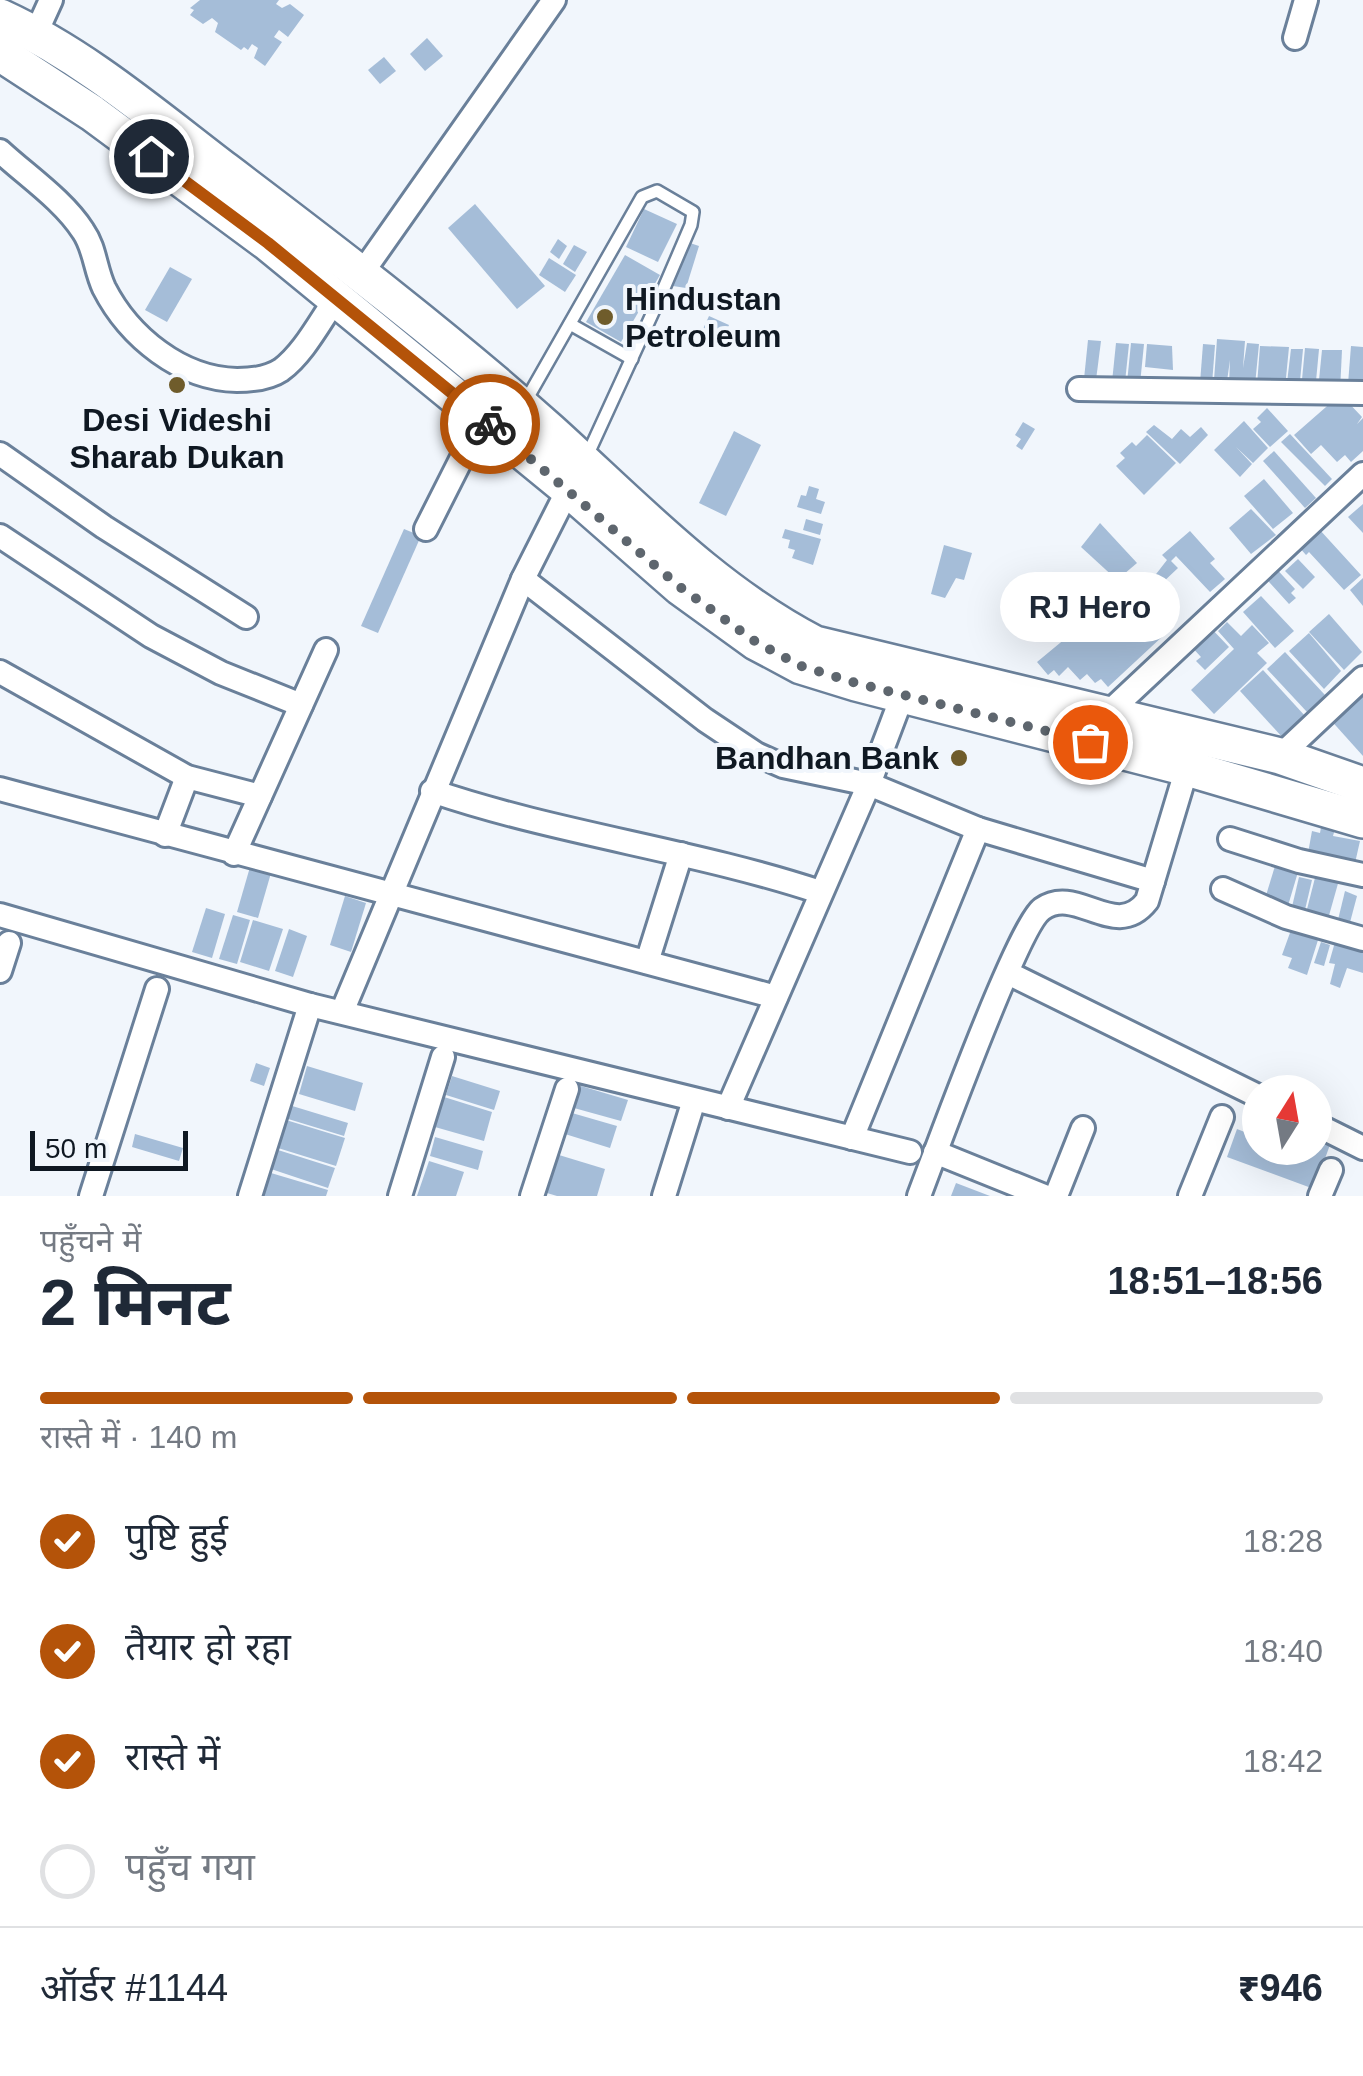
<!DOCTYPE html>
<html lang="hi">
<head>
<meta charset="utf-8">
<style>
  body { margin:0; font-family:Helvetica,"Noto Sans Devanagari",sans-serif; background:#f6f6f7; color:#1f2937; height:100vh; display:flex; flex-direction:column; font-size:38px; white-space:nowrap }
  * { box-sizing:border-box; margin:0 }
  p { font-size:32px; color:#747a83 }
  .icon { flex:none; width:55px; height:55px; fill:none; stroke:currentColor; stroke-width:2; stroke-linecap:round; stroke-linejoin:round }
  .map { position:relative; height:1196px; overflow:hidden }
  .drawer { display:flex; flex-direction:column; background:#fff; flex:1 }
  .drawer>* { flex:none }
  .needle { width:65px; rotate:11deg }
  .tools { position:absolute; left:1242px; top:1075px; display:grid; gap:20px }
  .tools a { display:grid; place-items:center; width:90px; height:90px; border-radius:50%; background:#fff; box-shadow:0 10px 40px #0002; font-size:50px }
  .scale { position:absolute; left:30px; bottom:25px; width:158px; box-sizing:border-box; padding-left:10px; border:5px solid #0f1822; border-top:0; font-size:28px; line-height:35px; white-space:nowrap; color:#0f1822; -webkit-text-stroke:8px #f1f6fc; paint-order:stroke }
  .pin { position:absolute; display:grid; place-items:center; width:85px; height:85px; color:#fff; margin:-42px; border:5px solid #fff; border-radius:50%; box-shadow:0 2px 10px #0007 }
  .courier { position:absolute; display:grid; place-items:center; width:100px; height:100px; margin:-50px; border:8px solid #b45309; border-radius:50%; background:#fff; color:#222; box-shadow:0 2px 12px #0007 }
  .bubble { position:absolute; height:70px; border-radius:35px; background:#fff; box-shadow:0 10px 40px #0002; font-size:32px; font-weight:700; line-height:70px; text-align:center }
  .summary em { font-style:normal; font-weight:700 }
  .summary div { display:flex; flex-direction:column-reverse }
  .summary { display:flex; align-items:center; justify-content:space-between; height:170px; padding:0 40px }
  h1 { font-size:65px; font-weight:700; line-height:75px }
  .bar { display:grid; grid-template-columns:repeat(4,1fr); gap:15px 10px; align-content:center; height:120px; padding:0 40px }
  .bar i { height:12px; border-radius:8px; background:#e0e1e3 }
  .bar .active { background:#b45309 }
  .bar p { grid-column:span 4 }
  .line { display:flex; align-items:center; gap:25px; padding:0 40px; border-top:2px solid #e0e1e3 }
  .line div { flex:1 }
  ol { padding:0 40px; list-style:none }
  li { display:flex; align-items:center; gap:30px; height:110px }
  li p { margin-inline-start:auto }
  li .icon { padding:10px; border-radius:50%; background:#b45309; color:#fff; stroke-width:4 }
  li:last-child { color:#747a83 }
  li i { width:55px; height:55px; border:5px solid #e0e1e3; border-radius:50% }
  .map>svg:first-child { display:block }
  .building { fill:#a5bdd8 }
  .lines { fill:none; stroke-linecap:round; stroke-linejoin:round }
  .service-casing { stroke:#6a809a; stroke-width:16 }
  .minor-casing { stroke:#6a809a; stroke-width:28 }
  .primary-casing { stroke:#6a809a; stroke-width:40 }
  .service { stroke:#fff; stroke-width:11 }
  .minor { stroke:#fff; stroke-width:22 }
  .primary { stroke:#fff; stroke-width:35 }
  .done { stroke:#5e666e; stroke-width:10; stroke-dasharray:0 18 }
  .route { stroke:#b45309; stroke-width:12 }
  .poi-dot { fill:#6f5c2b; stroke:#f1f6fc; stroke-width:4 }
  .labels { text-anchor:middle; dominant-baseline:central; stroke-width:8; stroke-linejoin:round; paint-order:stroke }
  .poi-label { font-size:32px; font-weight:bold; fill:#0f1822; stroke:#f1f6fc; text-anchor:start }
</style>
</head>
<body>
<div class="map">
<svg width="1363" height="1196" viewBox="0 0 1363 1196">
  <rect width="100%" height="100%" fill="#f1f6fc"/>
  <g class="building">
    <polygon points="200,0 279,0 276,4 282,8 290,4 304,15 288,37 279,30 274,37 282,42 265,66 254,58 258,48 252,44 248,50 244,47 241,50 215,32 218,23 212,18 203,24 190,15 194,10 190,8"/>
    <polygon points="427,38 443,56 425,71 410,54"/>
    <polygon points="384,57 396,71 380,84 368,70"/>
    <polygon points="475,204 545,286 517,309 448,228"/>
    <polygon points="644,209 677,224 658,262 626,247"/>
    <polygon points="558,239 567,246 559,259 550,252"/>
    <polygon points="690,243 699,246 686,288 673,286"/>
    <polygon points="574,245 587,252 575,272 563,264"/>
    <polygon points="625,255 660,275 621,342 586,322"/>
    <polygon points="549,258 576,275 565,292 539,275"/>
    <polygon points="170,267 192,279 167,322 145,310"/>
    <polygon points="709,316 729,325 723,338 703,329"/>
    <polygon points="1217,339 1245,341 1243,368 1247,343 1259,344 1255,385 1229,385 1230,360 1227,381 1214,380"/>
    <polygon points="1088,340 1101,341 1096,380 1084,379"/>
    <polygon points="1116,343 1129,344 1125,382 1112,382"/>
    <polygon points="1131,343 1144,344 1140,384 1127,383"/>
    <polygon points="1147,344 1172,346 1173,370 1145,367"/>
    <polygon points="1203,344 1215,345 1212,384 1200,383"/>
    <polygon points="1260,346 1289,347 1285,388 1257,385"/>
    <polygon points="1351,346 1363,347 1363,385 1348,384"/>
    <polygon points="1305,348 1319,349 1315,392 1301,390"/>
    <polygon points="1291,349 1303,349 1299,392 1286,391"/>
    <polygon points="1322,350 1342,350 1340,391 1318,390"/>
    <polygon points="1344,398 1362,417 1357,424 1363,418 1363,451 1351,462 1345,455 1337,462 1321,445 1311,454 1294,435 1334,400"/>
    <polygon points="1267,408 1288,431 1270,447 1253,429 1261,422 1257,418"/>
    <polygon points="1244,421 1268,448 1253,463 1236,447 1252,464 1240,477 1214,450"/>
    <polygon points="1023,422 1035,429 1022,450 1016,446 1021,439 1015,435"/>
    <polygon points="1154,425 1172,439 1181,429 1190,437 1201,427 1208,435 1180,464 1146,432"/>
    <polygon points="734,431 761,445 726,516 699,503"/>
    <polygon points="1290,434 1332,479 1325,486 1281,442"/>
    <polygon points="1147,435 1176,463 1144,495 1116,466 1125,458 1120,453 1132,442 1136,446"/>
    <polygon points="1274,451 1316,498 1305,508 1263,461"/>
    <polygon points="1264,479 1293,513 1273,529 1244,496"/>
    <polygon points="809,486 819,489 816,499 825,502 821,514 797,507 801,495 806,496"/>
    <polygon points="1363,504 1363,533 1348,517"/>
    <polygon points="1251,509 1276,535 1251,554 1229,528"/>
    <polygon points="806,519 823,524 820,535 803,530"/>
    <polygon points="1100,523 1137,563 1117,580 1081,547"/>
    <polygon points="404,529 421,536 378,633 361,626"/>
    <polygon points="785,529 821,539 813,565 792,558 795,550 788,548 790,540 782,538"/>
    <polygon points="1319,529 1361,575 1344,590 1309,552 1306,555 1299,547"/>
    <polygon points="1190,531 1215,559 1210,563 1225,579 1210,592 1176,556 1171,561 1178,568 1160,585 1153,578 1167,560 1162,555"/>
    <polygon points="944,545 972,553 964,580 956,578 945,598 931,594"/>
    <polygon points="1298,559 1315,577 1303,589 1285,571"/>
    <polygon points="1272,564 1295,589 1291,593 1296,598 1289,604 1261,573"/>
    <polygon points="1363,578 1363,606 1350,590"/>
    <polygon points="1124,590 1164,635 1108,687 1101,679 1095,683 1087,674 1080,680 1068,667 1059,676 1054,670 1048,675 1037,662"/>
    <polygon points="1261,596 1294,631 1275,648 1243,612"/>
    <polygon points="1329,614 1362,652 1344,670 1309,632"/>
    <polygon points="1227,622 1241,636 1252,625 1269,643 1257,653 1267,663 1214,714 1191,690 1234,649 1218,631"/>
    <polygon points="1208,625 1229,647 1205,670 1196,661 1201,657 1189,644"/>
    <polygon points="1309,633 1341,671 1324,689 1289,651"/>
    <polygon points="1285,652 1325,695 1307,712 1267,669"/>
    <polygon points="1263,670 1306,717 1283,738 1240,691"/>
    <polygon points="1363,692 1363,756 1328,717"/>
    <polygon points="1322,822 1336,825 1333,836 1360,841 1355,863 1308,853 1312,831 1320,833"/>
    <polygon points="1275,866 1298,872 1287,909 1264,902"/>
    <polygon points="250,867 271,873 258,918 237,912"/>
    <polygon points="1316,874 1339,880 1328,919 1306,913"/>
    <polygon points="1299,877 1312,880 1304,914 1291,911"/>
    <polygon points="1345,891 1357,896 1348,930 1336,928"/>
    <polygon points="345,896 366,903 351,952 330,945"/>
    <polygon points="206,908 225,914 212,958 192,952"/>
    <polygon points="233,915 250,920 237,964 219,959"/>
    <polygon points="253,920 283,929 269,971 240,962"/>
    <polygon points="289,929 307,936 293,977 275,971"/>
    <polygon points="1291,930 1318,940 1307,975 1288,968 1292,958 1282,955"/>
    <polygon points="1321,942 1330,945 1324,966 1314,963"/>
    <polygon points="1335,942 1363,942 1363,973 1347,968 1340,988 1330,984 1335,964 1329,963"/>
    <polygon points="256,1063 270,1068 264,1086 250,1081"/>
    <polygon points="307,1066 363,1083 355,1111 299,1094"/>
    <polygon points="452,1076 500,1091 494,1110 446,1095"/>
    <polygon points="581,1086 628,1100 621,1121 574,1108"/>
    <polygon points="444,1097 492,1112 484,1141 435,1127"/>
    <polygon points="289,1105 348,1123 344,1136 285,1118"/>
    <polygon points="572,1113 617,1126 610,1148 565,1134"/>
    <polygon points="286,1120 345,1138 336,1166 278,1148"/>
    <polygon points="1237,1129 1260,1138 1260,1148 1315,1148 1315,1136 1331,1142 1314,1189 1227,1157"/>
    <polygon points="135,1134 183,1148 179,1161 132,1147"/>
    <polygon points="435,1137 483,1151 478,1170 430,1156"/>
    <polygon points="278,1150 335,1168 328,1188 271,1169"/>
    <polygon points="559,1155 605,1169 597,1196 557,1196 547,1193"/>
    <polygon points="429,1161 464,1172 456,1196 417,1196"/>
    <polygon points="271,1173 328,1190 326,1196 264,1196"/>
    <polygon points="956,1183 990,1196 951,1196"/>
  </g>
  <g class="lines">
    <defs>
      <g id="service">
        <polyline points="570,324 632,359"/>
        <polyline points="524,404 642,197 657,191 693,212 691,225 664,288 587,456"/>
      </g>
      <g id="minor">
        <polyline points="36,33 51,0"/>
        <polyline points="1295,38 1306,0"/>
        <path d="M 0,151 C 27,176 63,200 83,231 C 95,248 95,269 104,288 C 129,337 181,379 237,380 C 250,380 269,378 281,370 C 304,353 320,321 337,297"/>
        <polyline points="362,273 554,0"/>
        <polyline points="1079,389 1363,393"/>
        <polyline points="0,454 104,527 246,617"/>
        <polyline points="426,529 482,418"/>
        <polyline points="0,536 151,636 221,673 301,705"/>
        <polyline points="523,579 705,720 756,754 783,766 869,784 978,829 1153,881"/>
        <polyline points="0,672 187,777 260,796"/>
        <polyline points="1106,715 1363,474"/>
        <polyline points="1280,756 1363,678"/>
        <polyline points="0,789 776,997"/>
        <path d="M 432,791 C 559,834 693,850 820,892"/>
        <polyline points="165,835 187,777"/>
        <polyline points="1230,839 1299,861 1363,875"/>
        <polyline points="234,854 326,650"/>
        <polyline points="1223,889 1286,917 1363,939"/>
        <polyline points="0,915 310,1005 910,1152"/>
        <polyline points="647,962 681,854"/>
        <polyline points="0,971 9,943"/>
        <polyline points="1008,973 1260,1097"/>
        <polyline points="342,1012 523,579 574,478"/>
        <polyline points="728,1108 869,784 903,694"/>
        <polyline points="1315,1124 1363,1148"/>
        <polyline points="852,1138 978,829"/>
        <polyline points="935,1152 1044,1196"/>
        <polyline points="91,1196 157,989"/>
        <polyline points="250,1196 310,1005"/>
        <polyline points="400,1196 443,1057"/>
        <polyline points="532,1196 567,1089"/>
        <polyline points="664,1196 694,1100"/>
        <path d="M 919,1196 C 935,1154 1018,926 1042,909 C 1077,884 1115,942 1147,901 L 1187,768"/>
        <polyline points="1056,1196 1083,1128"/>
        <polyline points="1190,1196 1222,1117"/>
        <polyline points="1320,1196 1331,1170"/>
      </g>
      <g id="primary">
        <path d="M 0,17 C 83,55 153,115 225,170 C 336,254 446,338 550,431 C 634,507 714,592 815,644 L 1280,756 L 1363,785"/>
        <polyline points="0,53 92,113 268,243 567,488 680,587 756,642 801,666 856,683 1187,768 1363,820"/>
      </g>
    </defs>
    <use href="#service" class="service-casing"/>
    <use href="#minor" class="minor-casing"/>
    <use href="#primary" class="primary-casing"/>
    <use href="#service" class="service"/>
    <use href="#minor" class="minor"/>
    <use href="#primary" class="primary"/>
  </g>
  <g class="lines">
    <polyline class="done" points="490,424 680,587 756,642 801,666 856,683 1090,742"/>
    <polyline class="route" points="151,156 268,243 490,424"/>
  </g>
  <g class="poi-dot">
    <circle cx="605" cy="317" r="10"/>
    <circle cx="177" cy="385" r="10"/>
    <circle cx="959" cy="758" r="10"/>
  </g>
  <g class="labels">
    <g class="poi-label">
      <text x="625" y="299">Hindustan<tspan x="625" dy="37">Petroleum</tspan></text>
      <text x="177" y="420" text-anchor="middle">Desi Videshi<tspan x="177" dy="37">Sharab Dukan</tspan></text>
      <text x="939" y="758" text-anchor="end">Bandhan Bank</text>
    </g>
  </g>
</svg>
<div class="tools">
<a><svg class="needle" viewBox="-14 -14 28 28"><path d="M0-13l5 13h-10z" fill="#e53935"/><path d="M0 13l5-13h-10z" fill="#747a83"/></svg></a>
</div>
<div class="scale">50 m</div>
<div class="pin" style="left:1090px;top:742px;background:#ea580c"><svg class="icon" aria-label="bag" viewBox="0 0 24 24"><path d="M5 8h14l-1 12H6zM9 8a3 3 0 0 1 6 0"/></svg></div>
<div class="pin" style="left:151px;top:156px;background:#1f2937"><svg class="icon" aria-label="home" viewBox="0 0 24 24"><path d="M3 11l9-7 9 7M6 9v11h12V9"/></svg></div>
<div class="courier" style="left:490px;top:424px"><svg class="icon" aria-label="bike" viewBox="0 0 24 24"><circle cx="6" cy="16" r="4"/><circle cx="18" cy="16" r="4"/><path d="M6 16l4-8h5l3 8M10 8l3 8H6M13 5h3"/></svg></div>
<div class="bubble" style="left:1000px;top:572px;width:180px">RJ Hero</div>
</div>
<section class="drawer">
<div class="summary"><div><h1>2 मिनट</h1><p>पहुँचने में</p></div><em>18:51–18:56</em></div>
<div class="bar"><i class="active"></i><i class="active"></i><i class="active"></i><i></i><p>रास्ते में · 140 m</p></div>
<ol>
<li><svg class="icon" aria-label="check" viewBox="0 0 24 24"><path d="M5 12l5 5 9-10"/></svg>पुष्टि हुई<p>18:28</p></li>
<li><svg class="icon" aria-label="check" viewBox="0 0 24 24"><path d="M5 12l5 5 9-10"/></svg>तैयार हो रहा<p>18:40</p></li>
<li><svg class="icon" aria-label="check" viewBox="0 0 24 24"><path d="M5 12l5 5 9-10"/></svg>रास्ते में<p>18:42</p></li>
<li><i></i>पहुँच गया</li>
</ol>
<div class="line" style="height:130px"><div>ऑर्डर #1144</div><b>₹946</b></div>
</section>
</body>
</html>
